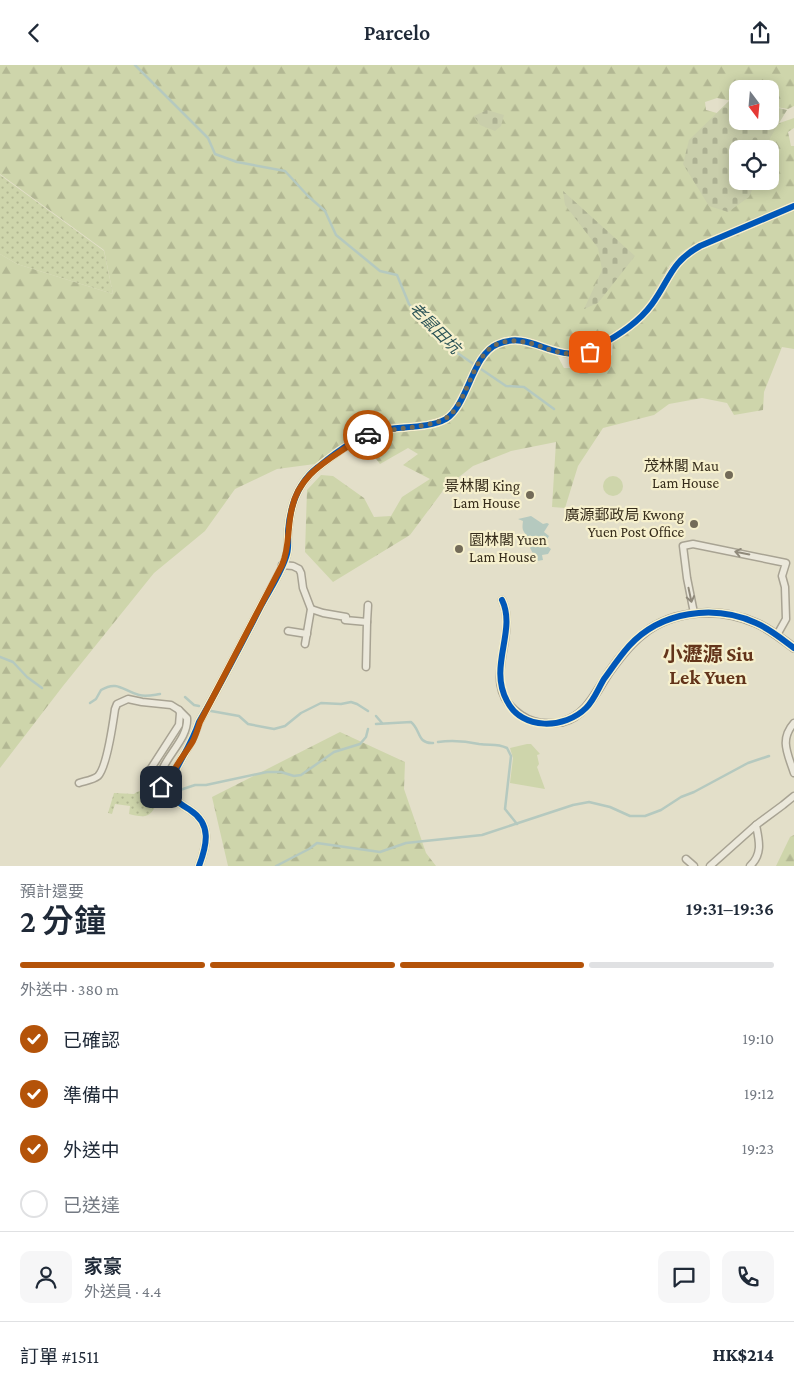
<!DOCTYPE html>
<html lang="zh-TW">
<head>
<meta charset="utf-8">
<style>
  body { margin:0; font-family:"Crimson Pro","Noto Sans TC",serif; background:#f6f6f7; color:#1f2937; height:100vh; display:flex; flex-direction:column; font-size:19px; white-space:nowrap }
  * { box-sizing:border-box; margin:0 }
  p { font-size:16px; color:#747a83 }
  .icon { flex:none; width:28px; height:28px; fill:none; stroke:currentColor; stroke-width:2; stroke-linecap:round; stroke-linejoin:round }
  .map { position:relative; height:801px; overflow:hidden }
  .details { display:flex; flex-direction:column; background:#fff; flex:1 }
  .details>* { flex:none }
  .needle { width:32px; rotate:164deg }
  .controls { position:absolute; left:729px; top:15px; display:grid; gap:10px }
  .controls a { display:grid; place-items:center; width:50px; height:50px; border-radius:10px; background:#fff; box-shadow:0 2px 12px #0003; font-size:25px }
  .pin { position:absolute; display:grid; place-items:center; width:42px; height:42px; color:#fff; margin:-21px; border-radius:10px; box-shadow:0 2px 8px #0006 }
  .courier { position:absolute; display:grid; place-items:center; width:50px; height:50px; margin:-25px; border:4px solid #b45309; border-radius:50%; background:#fff; color:#222; box-shadow:0 1px 6px #0007 }
  .head em { font-style:normal; font-weight:600 }
  .head div { display:flex; flex-direction:column-reverse }
  .head { display:flex; align-items:center; justify-content:space-between; height:85px; padding:0 20px }
  h1 { font-size:32px; font-weight:600; line-height:38px }
  .bar { display:grid; grid-template-columns:repeat(4,1fr); gap:8px 5px; align-content:center; height:60px; padding:0 20px }
  .bar i { height:6px; border-radius:4px; background:#e0e1e3 }
  .bar .active { background:#b45309 }
  .bar p { grid-column:span 4 }
  .line { display:flex; align-items:center; gap:12px; padding:0 20px; border-top:1px solid #e0e1e3 }
  .line div { flex:1 }
  .round { display:grid; place-items:center; flex:none; width:52px; height:52px; border-radius:10px; background:#f6f6f7 }
  ol { padding:0 20px; list-style:none }
  li { display:flex; align-items:center; gap:15px; height:55px }
  li p { margin-inline-start:auto }
  li .icon { padding:5px; border-radius:50%; background:#b45309; color:#fff; stroke-width:4 }
  li:last-child { color:#747a83 }
  li i { width:28px; height:28px; border:2px solid #e0e1e3; border-radius:50% }
  header { display:flex; justify-content:space-between; align-items:center; height:65px; padding:0 20px; background:#fff; font-size:22px; font-weight:600 }
  .map>svg:first-child { display:block }
  .grass { fill:url(#grass-dots) }
  .forest { fill:url(#forest-firs); fill-rule:evenodd }
  .cemetery { fill:url(#cemetery-stones) }
  .park { fill:#ced5ab }
  .water { fill:#b5c9bf }
  .lines { fill:none; stroke-linecap:round; stroke-linejoin:round }
  .stream { stroke:#b5c9bf; stroke-width:2.5 }
  .minor-casing { stroke:#a8a393; stroke-width:9 }
  .tertiary-casing { stroke:#a8a393; stroke-width:10 }
  .minor { stroke:#ebe8db; stroke-width:6 }
  .tertiary { stroke:#ebe8db; stroke-width:8 }
  .cycleway-casing { stroke:#f6f0cd; stroke-width:9 }
  .cycleway { stroke:#0057b8; stroke-width:6 }
  .oneway { stroke:#908a7b }
  .done { stroke:#736b58; stroke-width:5; stroke-dasharray:0 9 }
  .route { stroke:#b45309; stroke-width:6 }
  .poi-dot { fill:#736b58; stroke:#f6f0cd; stroke-width:2 }
  .labels { text-anchor:middle; dominant-baseline:central; stroke-width:4.5; stroke-linejoin:round; paint-order:stroke }
  .poi-label { font-size:15px; fill:#362c1b; stroke:#f6f0cd; text-anchor:end }
  .water-label { font-size:16px; font-style:italic; fill:#2a5256; stroke:#f6f0cd }
  .district-label { font-size:20px; font-weight:bold; fill:#63341a; stroke:#f6f0cd }
</style>
</head>
<body>
<header><svg class="icon" aria-label="back" viewBox="0 0 24 24"><path d="M15 5l-7 7 7 7"/></svg>Parcelo<svg class="icon" aria-label="share" viewBox="0 0 24 24"><path d="M12 15V3M7 8l5-5 5 5M5 13v7h14v-7"/></svg></header>
<div class="map">
<svg width="794" height="801" viewBox="0 0 794 801">
  <defs>
    <pattern id="grass-dots" width="8" height="8" patternUnits="userSpaceOnUse" patternTransform="scale(1.25)"><rect width="8" height="8" fill="#ced5ab"/><path d="M2 2h.1M6 6h.1" fill="none" stroke="#b2b793" stroke-width="1.8" stroke-linecap="round"/></pattern>
    <pattern id="forest-firs" width="22" height="20" patternUnits="userSpaceOnUse" patternTransform="scale(1.25)"><rect width="22" height="20" fill="#ced5ab"/><path d="M5 1l3.5 6h-7zM16 11l3.5 6h-7z" fill="#b2b793"/></pattern>
    <pattern id="cemetery-stones" width="16" height="16" patternUnits="userSpaceOnUse" patternTransform="scale(1.25)"><rect width="16" height="16" fill="#c9ceab"/><path d="M2 7V4a2 2 0 0 1 4 0v3zM10 15v-3a2 2 0 0 1 4 0v3z" fill="#adb193"/></pattern>
  </defs>
  <rect width="100%" height="100%" fill="#e3dfc9"/>
  <g class="grass">
    <polygon points="0,110 104,186 113,229 17,199 0,189"/>
    <path d="M 148,723 L 157,727 C 159,734 155,749 145,751 C 141,752 133,750 129,749 L 130,741 L 115,739 L 112,749 L 108,748 L 114,728 L 134,729 L 137,727 Z"/>
  </g>
  <g class="forest">
    <path d="M 0,0 L 794,0 L 794,41 L 788,44 L 770,41 L 770,24 L 738,24 L 737,37 L 717,33 L 705,37 L 706,45 L 724,50 L 744,64 L 765,63 L 794,53 L 794,63 L 788,67 L 791,81 L 794,81 L 794,137 L 698,177 L 683,186 L 671,198 L 649,236 L 636,253 L 604,276 L 583,286 L 559,285 L 530,274 L 514,272 L 497,276 L 483,286 L 448,349 L 432,356 L 381,362 L 363,367 L 315,399 L 277,404 L 235,424 L 205,466 L 154,508 L 63,621 L 0,703 L 0,189 L 17,199 L 113,229 L 104,185 L 0,109 ZM 738,84 L 770,84 L 770,116 L 738,116 Z"/>
    <path d="M 794,145 L 794,284 L 782,282 L 764,327 L 763,345 L 734,350 L 727,338 L 702,333 L 669,339 L 654,350 L 603,363 L 578,401 L 565,443 L 552,442 L 556,377 L 511,386 L 473,401 L 445,423 L 410,470 L 333,517 L 305,487 L 307,425 L 321,410 L 333,411 L 364,433 L 374,452 L 391,451 L 402,432 L 430,414 L 403,400 L 418,389 L 408,383 L 380,399 L 366,381 L 373,376 L 373,369 L 443,360 L 454,352 L 487,292 C 506,270 534,284 557,290 L 564,303 C 583,303 597,301 612,290 L 613,276 L 640,257 L 663,228 L 677,202 L 688,192 L 702,184 Z"/>
    <polygon points="340,667 405,697 404,724 426,788 436,801 228,801 212,732"/>
    <polygon points="794,770 794,801 776,801 790,772"/>
  </g>
  <g class="cemetery">
    <polygon points="733,32 737,33 738,56 770,56 770,41 787,45 770,73 768,84 738,84 738,116 756,116 749,132 728,147 709,141 683,99 689,75"/>
    <polygon points="487,45 504,50 501,61 495,66 480,60 474,51"/>
    <polygon points="563,126 635,191 598,238 584,244 602,205 598,183 565,140"/>
  </g>
  <g class="park">
    <circle cx="613" cy="421" r="10"/>
    <polygon points="527,679 531,679 540,689 537,690 539,699 537,702 545,724 510,718 513,693 510,683"/>
  </g>
  <path class="water" d="M 531,451 L 543,459 L 547,458 L 549,459 L 544,467 L 549,471 L 544,479 L 551,484 L 548,489 L 542,490 L 543,495 L 537,496 L 530,483 L 531,480 L 536,480 L 536,476 L 534,471 L 528,472 C 522,465 522,464 523,456 L 518,454 Z"/>
  <g class="lines">
    <g class="stream">
      <polyline points="135,0 208,73 215,89 237,97 285,106 308,131 325,146 336,170 380,206 397,210 409,239 450,283 506,321 524,322 554,344"/>
      <polyline points="0,592 13,597 27,612 42,623"/>
      <polyline points="185,632 194,640 199,641"/>
      <path d="M 90,638 L 96,634 L 101,625 C 118,615 123,626 139,630 C 146,632 153,630 160,629"/>
      <polyline points="211,646 239,651 248,659 274,664 285,661 301,648 321,638 341,639 351,637 357,639 368,646"/>
      <polyline points="376,651 382,658"/>
      <path d="M 376,659 L 411,657 C 421,665 417,679 433,678"/>
      <path d="M 438,677 C 452,675 465,676 479,679 C 490,681 496,678 507,683 L 511,691 L 505,744 L 517,759"/>
      <polyline points="180,725 195,720 206,720 267,707 281,707 294,711 301,710 334,687 360,679 366,672 368,664"/>
      <polyline points="276,801 309,784 317,778 380,787 406,778 482,770 573,740 589,737 610,742 630,751 645,751 661,745 681,732 694,727 748,698 769,691"/>
    </g>
    <defs>
      <g id="minor">
        <polyline points="282,500 293,501 299,504 301,508 303,523 311,544 305,579"/>
        <path d="M 502,535 C 520,572 476,620 521,650 C 534,659 547,660 562,657"/>
        <polyline points="311,544 323,548 346,552 345,555 367,557 366,602"/>
        <polyline points="694,548 687,513 683,481 693,479 786,498 782,511 785,522 786,554 777,570"/>
        <polyline points="367,557 368,540"/>
        <polyline points="288,566 307,569"/>
        <path d="M 794,658 C 779,675 788,689 794,708"/>
        <path d="M 79,718 C 85,716 93,715 98,711 C 107,702 113,658 115,644 L 117,639 L 128,634 L 142,637 L 171,640 L 179,645 L 180,648 L 179,660 L 148,708 C 146,723 158,721 170,725"/>
        <path d="M 162,723 C 152,699 189,679 187,653 L 179,645"/>
        <polyline points="686,794 694,801"/>
        <path d="M 199,801 C 207,780 212,759 190,745 C 179,738 171,734 169,719 C 178,698 192,679 199,657 C 221,619 241,580 261,541 C 270,524 282,507 287,489 C 289,482 288,474 288,466 C 290,441 297,418 318,402 C 334,389 358,371 377,366 C 398,361 428,364 446,354 C 468,340 472,289 498,279 C 534,263 557,306 601,280 C 620,269 639,257 652,239 C 670,214 671,197 700,181 L 794,141"/>
        <polyline points="710,801 756,760"/>
        <path d="M 750,801 C 763,789 759,775 756,760 L 783,740 L 794,731"/>
      </g>
      <path id="tertiary" d="M 562,657 C 588,650 596,626 610,606 C 620,592 630,579 643,569 C 674,544 720,542 756,558 C 770,564 782,574 794,583"/>
    </defs>
    <use href="#minor" class="minor-casing"/>
    <use href="#tertiary" class="tertiary-casing"/>
    <use href="#minor" class="minor"/>
    <use href="#tertiary" class="tertiary"/>
    <defs>
      <g id="cycleway">
        <path d="M 502,535 C 517,566 488,601 507,636 C 522,666 565,664 586,643 C 594,635 598,624 604,614 C 612,603 620,591 629,581 C 661,546 714,539 756,558 C 770,564 782,574 794,583"/>
        <path d="M 199,801 C 207,780 212,759 190,745 C 179,738 171,734 169,719 C 178,698 192,679 199,657 C 221,619 241,580 261,541 C 270,524 282,507 287,489 C 289,482 288,474 288,466 C 290,441 297,418 318,402 C 334,389 358,371 377,366 C 398,361 428,364 446,354 C 468,340 472,289 498,279 C 534,263 557,306 601,280 C 620,269 639,257 652,239 C 670,214 671,197 700,181 L 794,141"/>
      </g>
    </defs>
    <use href="#cycleway" class="cycleway-casing"/>
    <use href="#cycleway" class="cycleway"/>
  </g>
  <defs><path id="oneway-shaft" d="M-6 0H5M1.5-3L5.5 0L1.5 3" fill="none" stroke-width="1.6" stroke-linecap="round" stroke-linejoin="round" transform="scale(1.25)"/></defs>
  <g class="oneway">
    <use href="#oneway-shaft" transform="translate(742 488) rotate(-169)"/>
    <use href="#oneway-shaft" transform="translate(690 530) rotate(78)"/>
  </g>
  <g class="lines">
    <path class="done" d="M 368,370 C 389,362 434,364 449,351 C 469,334 473,286 500,278 C 532,268 555,297 590,287"/>
    <path class="route" d="M 161,722 L 170,725 C 167,708 185,690 193,676 C 196,670 198,663 200,657 L 282,500 C 290,482 287,462 292,443 C 298,415 318,401 341,386 C 350,380 358,374 368,370"/>
  </g>
  <g class="poi-dot">
    <circle cx="729" cy="410" r="5"/>
    <circle cx="530" cy="430" r="5"/>
    <circle cx="694" cy="459" r="5"/>
    <circle cx="459" cy="484" r="5"/>
  </g>
  <g class="labels">
    <g class="poi-label">
      <text x="719" y="401">茂林閣 Mau<tspan x="719" dy="17">Lam House</tspan></text>
      <text x="520" y="421">景林閣 King<tspan x="520" dy="17">Lam House</tspan></text>
      <text x="684" y="450">廣源郵政局 Kwong<tspan x="684" dy="17">Yuen Post Office</tspan></text>
      <text x="469" y="475" text-anchor="start">園林閣 Yuen<tspan x="469" dy="17">Lam House</tspan></text>
    </g>
    <g class="water-label">
      <text transform="translate(435 263) rotate(45)">老鼠田坑</text>
    </g>
    <g class="district-label">
      <text x="708" y="589">小瀝源 Siu<tspan x="708" dy="23">Lek Yuen</tspan></text>
    </g>
  </g>
</svg>
<div class="controls">
<a><svg class="needle" viewBox="-14 -14 28 28"><path d="M0-13l5 13h-10z" fill="#e53935"/><path d="M0 13l5-13h-10z" fill="#747a83"/></svg></a>
<a><svg class="icon" aria-label="locate" viewBox="0 0 24 24"><circle cx="12" cy="12" r="6"/><path d="M12 2v4M12 18v4M2 12h4M18 12h4"/></svg></a>
</div>
<div class="pin" style="left:590px;top:287px;background:#ea580c"><svg class="icon" aria-label="bag" viewBox="0 0 24 24"><path d="M5 8h14l-1 12H6zM9 8a3 3 0 0 1 6 0"/></svg></div>
<div class="pin" style="left:161px;top:722px;background:#1f2937"><svg class="icon" aria-label="home" viewBox="0 0 24 24"><path d="M3 11l9-7 9 7M6 9v11h12V9"/></svg></div>
<div class="courier" style="left:368px;top:370px"><svg class="icon" aria-label="car" viewBox="0 0 24 24"><path d="M5 17H2v-5l4-1 3-4h7l3 4 3 1v5h-3M9 17h6M6 11h13"/><circle cx="7" cy="17" r="2"/><circle cx="17" cy="17" r="2"/></svg></div>
</div>
<section class="details">
<div class="head"><div><h1>2 分鐘</h1><p>預計還要</p></div><em>19:31–19:36</em></div>
<div class="bar"><i class="active"></i><i class="active"></i><i class="active"></i><i></i><p>外送中 · 380 m</p></div>
<ol>
<li><svg class="icon" aria-label="check" viewBox="0 0 24 24"><path d="M5 12l5 5 9-10"/></svg>已確認<p>19:10</p></li>
<li><svg class="icon" aria-label="check" viewBox="0 0 24 24"><path d="M5 12l5 5 9-10"/></svg>準備中<p>19:12</p></li>
<li><svg class="icon" aria-label="check" viewBox="0 0 24 24"><path d="M5 12l5 5 9-10"/></svg>外送中<p>19:23</p></li>
<li><i></i>已送達</li>
</ol>
<div class="line" style="height:90px"><a class="round"><svg class="icon" aria-label="person" viewBox="0 0 24 24"><circle cx="12" cy="8" r="4"/><path d="M4 21q1-7 8-7t8 7"/></svg></a><div><b>家豪</b><p>外送員 · 4.4</p></div><a class="round"><svg class="icon" aria-label="chat" viewBox="0 0 24 24"><path d="M4 5h16v11H9l-5 4z"/></svg></a><a class="round"><svg class="icon" aria-label="phone" viewBox="0 0 24 24"><path d="M5 4h4l2 5-3 2q2 4 5 5l2-3 5 2v4C11 20 4 13 5 4z"/></svg></a></div>
<div class="line" style="height:65px"><div>訂單 #1511</div><b>HK$214</b></div>
</section>
</body>
</html>
